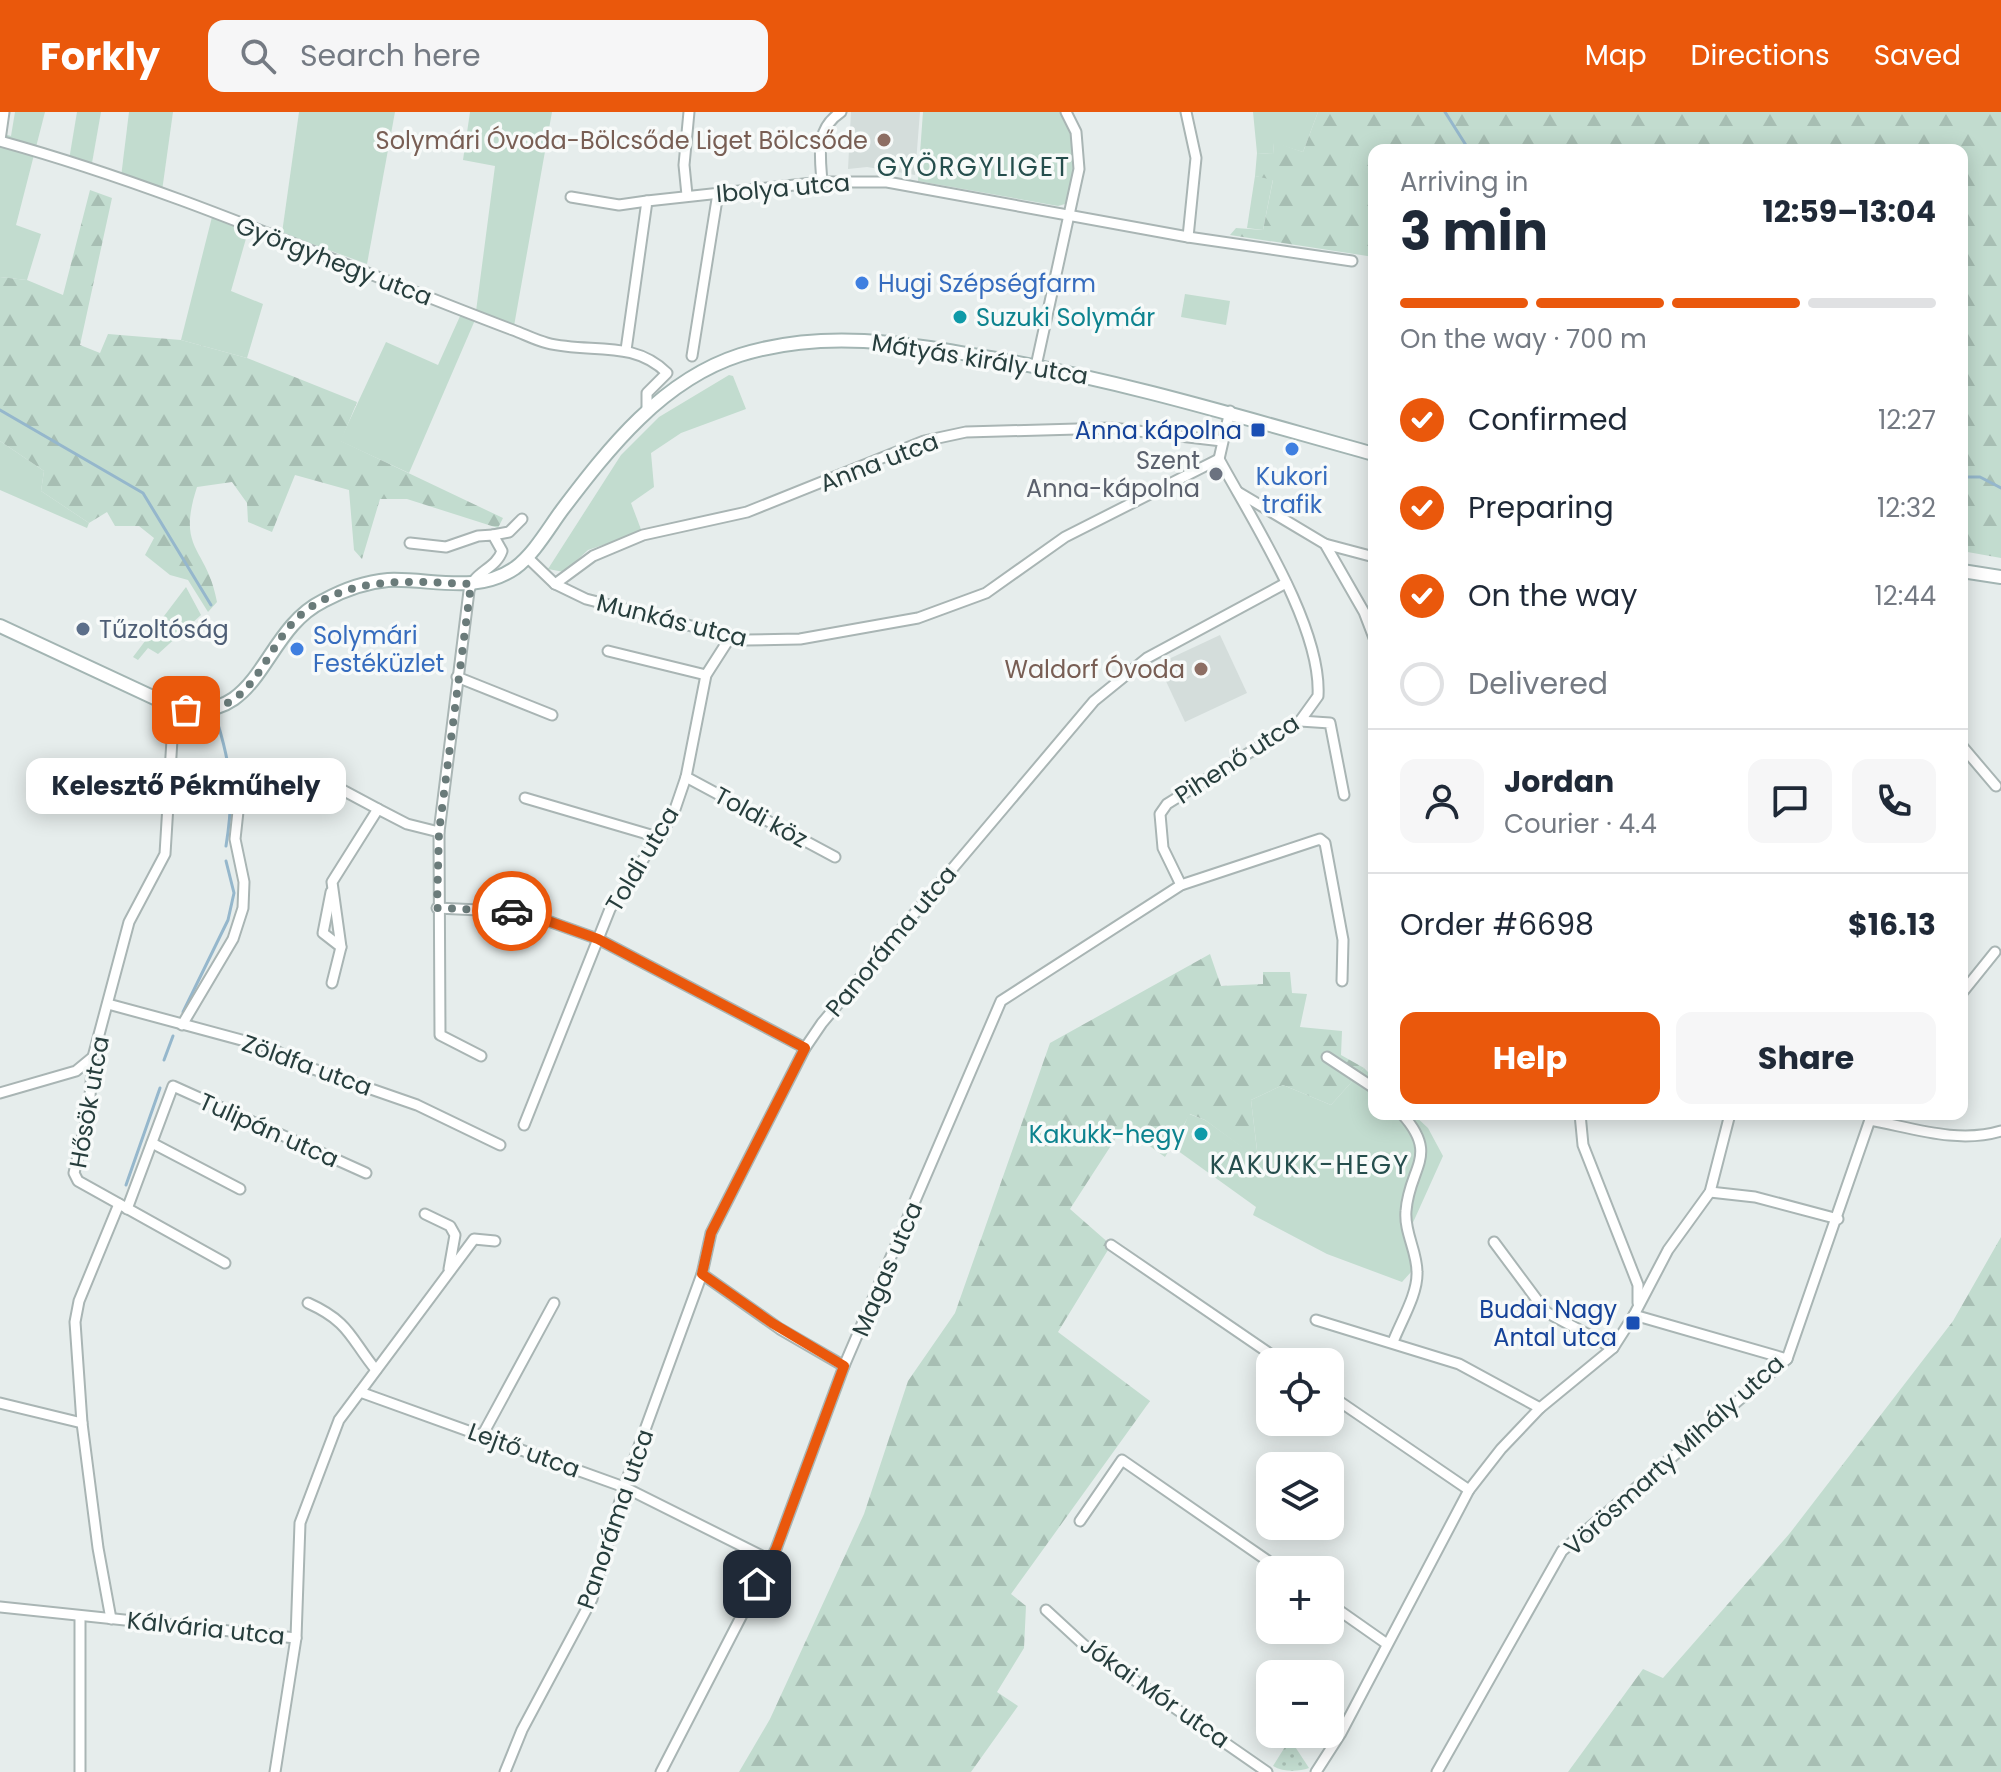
<!DOCTYPE html>
<html lang="en">
<head>
<meta charset="utf-8">
<style>
  body { margin:0; font-family:Poppins,sans-serif; background:#f6f6f7; color:#1f2937; height:100vh; display:flex; flex-direction:column; font-size:30px; white-space:nowrap }
  * { box-sizing:border-box; margin:0 }
  p { font-size:26px; color:#747a83 }
  .icon { flex:none; width:44px; height:44px; fill:none; stroke:currentColor; stroke-width:2; stroke-linecap:round; stroke-linejoin:round }
  .map { position:relative; flex:1; overflow:hidden }
  .side { position:absolute; left:1368px; top:32px; width:600px; height:976px; display:flex; flex-direction:column; background:#fff; border-radius:16px; box-shadow:0 4px 20px #0003 }
  .side>* { flex:none }
  .fabs { position:absolute; left:1256px; top:1236px; display:grid; gap:16px }
  .fabs a { display:grid; place-items:center; width:88px; height:88px; border-radius:16px; background:#fff; box-shadow:0 4px 20px #0003; font-size:40px }
  .pin { position:absolute; display:grid; place-items:center; width:68px; height:68px; color:#fff; margin:-34px; border-radius:16px; box-shadow:0 4px 12px #0006 }
  .courier { position:absolute; display:grid; place-items:center; width:80px; height:80px; margin:-40px; border:6px solid #ea580c; border-radius:50%; background:#fff; color:#222; box-shadow:0 2px 10px #0007 }
  .bubble { position:absolute; height:56px; border-radius:16px; background:#fff; box-shadow:0 4px 20px #0003; font-size:26px; font-weight:700; line-height:56px; text-align:center }
  .headline em { font-style:normal; font-weight:700 }
  .headline div { display:flex; flex-direction:column-reverse }
  .headline { display:flex; align-items:center; justify-content:space-between; height:136px; padding:0 32px }
  h1 { font-size:52px; font-weight:700; line-height:60px }
  .bar { display:grid; grid-template-columns:repeat(4,1fr); gap:12px 8px; align-content:center; height:96px; padding:0 32px }
  .bar i { height:10px; border-radius:6px; background:#e0e1e3 }
  .bar .selected { background:#ea580c }
  .bar p { grid-column:span 4 }
  .line { display:flex; align-items:center; gap:20px; padding:0 32px; border-top:2px solid #e0e1e3 }
  .line div { flex:1 }
  .round { display:grid; place-items:center; flex:none; width:84px; height:84px; border-radius:16px; background:#f6f6f7 }
  ol { padding:0 32px; list-style:none }
  li { display:flex; align-items:center; gap:24px; height:88px }
  li p { margin-inline-start:auto }
  li .icon { padding:8px; border-radius:50%; background:#ea580c; color:#fff; stroke-width:4 }
  li:last-child { color:#747a83 }
  li i { width:44px; height:44px; border:4px solid #e0e1e3; border-radius:50% }
  .primary-button { display:flex; gap:16px; margin-top:auto; padding:16px 32px }
  .primary-button a { flex:1; height:92px; border-radius:16px; background:#ea580c; color:#fff; font-size:32px; font-weight:700; line-height:92px; text-align:center }
  .primary-button a+a { background:#f6f6f7; color:#1f2937 }
  header { display:flex; align-items:center; gap:48px; box-sizing:border-box; height:112px; padding:0 40px; background:#ea580c; color:#fff }
  header strong { font-size:38px }
  nav { display:flex; gap:44px; margin-inline-start:auto; font-size:28px }
  .search { width:560px; height:72px; background:#f6f6f7; display:flex; align-items:center; gap:20px; box-sizing:border-box; padding:0 28px; border-radius:16px; color:#747a83; font-size:30px }
  .map>svg:first-child { display:block }
  .built { fill:#d4dddb }
  .green { fill:#c2dccf }
  .forest { fill:url(#forest-firs) }
  .park { fill:url(#park-dots) }
  .lines { fill:none; stroke-linecap:round; stroke-linejoin:round }
  .stream { stroke:#95b7cc; stroke-width:3 }
  .street-casing { stroke:#a9b5b4; stroke-width:13 }
  .secondary-casing { stroke:#a3b5b3; stroke-width:16 }
  .street { stroke:#fff; stroke-width:9 }
  .secondary { stroke:#fff; stroke-width:12 }
  .done { stroke:#6a7b7a; stroke-width:8; stroke-dasharray:0 14.4 }
  .route { stroke:#ea580c; stroke-width:10 }
  .education-dot { fill:#8d6e63; stroke:#f7faf9; stroke-width:3 }
  .shop-dot { fill:#3f7fe0; stroke:#f7faf9; stroke-width:3 }
  .culture-dot { fill:#0f9aa8; stroke:#f7faf9; stroke-width:3 }
  .transit-dot { fill:#1a4fb4; stroke:#f7faf9; stroke-width:3 }
  .worship-dot { fill:#6b7280; stroke:#f7faf9; stroke-width:3 }
  .service-dot { fill:#5c6f8a; stroke:#f7faf9; stroke-width:3 }
  .labels { text-anchor:middle; dominant-baseline:central; stroke-width:7; stroke-linejoin:round; paint-order:stroke }
  .education-label { font-size:24px; fill:#785e54; stroke:#f7faf9; text-anchor:end }
  .street-label { font-size:24px; fill:#273e3d; stroke:#f7faf9 }
  .shop-label { font-size:24px; fill:#366cbe; stroke:#f7faf9; text-anchor:start }
  .culture-label { font-size:24px; fill:#0d838f; stroke:#f7faf9; text-anchor:start }
  .transit-label { font-size:24px; fill:#164399; stroke:#f7faf9; text-anchor:end }
  .worship-label { font-size:24px; fill:#5b616d; stroke:#f7faf9; text-anchor:end }
  .service-label { font-size:24px; fill:#4e5e75; stroke:#f7faf9; text-anchor:start }
  .neighbourhood-label { font-size:26px; letter-spacing:2px; fill:#254e4d; stroke:#f7faf9 }
</style>
</head>
<body>
<header>
<strong>Forkly</strong>
<div class="search"><svg class="icon" aria-label="search" viewBox="0 0 24 24"><circle cx="10" cy="10" r="6"/><path d="M15 15l6 6"/></svg>Search here</div>
<nav><a>Map</a><a>Directions</a><a>Saved</a></nav>
</header>
<div class="map">
<svg width="2001" height="1660" viewBox="0 0 2001 1660">
  <defs>
    <pattern id="forest-firs" width="22" height="20" patternUnits="userSpaceOnUse" patternTransform="scale(2)"><rect width="22" height="20" fill="#c2dccf"/><path d="M5 1l3.5 6h-7zM16 11l3.5 6h-7z" fill="#a7beb3"/></pattern>
    <pattern id="park-dots" width="8" height="8" patternUnits="userSpaceOnUse" patternTransform="scale(2)"><rect width="8" height="8" fill="#c2dccf"/><path d="M2 2h.1M6 6h.1" fill="none" stroke="#a7beb3" stroke-width="1.8" stroke-linecap="round"/></pattern>
  </defs>
  <rect width="100%" height="100%" fill="#e6edec"/>
  <g class="built">
    <polygon points="851,0 920,0 915,63 867,55 848,57"/>
    <polygon points="1220,523 1247,581 1185,610 1158,552"/>
  </g>
  <g class="green">
    <polygon points="0,0 1,21 11,24 15,0 45,0 16,113 41,122 27,168 0,165"/>
    <polygon points="77,0 101,0 92,51 69,48"/>
    <polygon points="129,0 173,0 162,79 121,65"/>
    <polygon points="299,0 395,0 367,152 282,121"/>
    <polygon points="470,0 552,0 514,214 475,208 409,361 340,329 386,230 438,253 461,202 475,207 495,54 463,48"/>
    <path d="M 923,0 L 1062,0 C 1077,29 1078,62 1065,92 L 1058,94 L 918,69 Z"/>
    <polygon points="1253,0 1318,0 1303,40 1274,31 1273,42 1257,41"/>
    <polygon points="1255,64 1273,67 1263,118 1247,116"/>
    <polygon points="214,97 251,109 231,179 263,192 247,246 181,228"/>
    <polygon points="1185,182 1230,189 1226,213 1181,205"/>
    <polygon points="729,263 733,264 746,297 681,321 651,341 654,375 631,391 642,420 588,438 564,460 548,457 621,343 659,305"/>
    <polygon points="0,329 44,359 41,379 89,411 87,416 0,378"/>
    <polygon points="186,475 201,503 158,542 148,536 138,548 133,545"/>
    <polygon points="1364,956 1374,966 1374,1002 1413,1002 1428,1016 1443,1044 1411,1115 1420,1150 1402,1170 1327,1142 1253,1103 1256,1095 1174,1036 1189,1002 1205,1008 1258,1046 1251,988 1283,973 1331,993"/>
  </g>
  <g class="forest">
    <polygon points="1318,0 2001,0 2001,446 1962,439 1962,38 1374,38 1374,145 1230,123 1236,116 1263,118 1273,68 1255,64 1257,41 1273,42 1274,30 1303,40"/>
    <path d="M 90,78 L 112,86 L 80,233 L 100,241 L 108,222 L 181,228 L 247,246 L 357,290 L 341,329 L 503,406 L 498,416 L 407,387 L 380,387 L 362,447 L 354,438 L 349,378 L 295,363 L 272,420 L 248,410 L 247,391 L 232,370 L 197,375 C 176,440 207,434 217,490 L 208,500 L 188,468 L 170,463 L 145,443 L 154,426 L 139,414 L 115,414 L 107,400 L 89,411 L 41,379 L 44,359 L 0,329 L 0,165 L 27,168 L 63,183 Z"/>
    <polygon points="1210,842 1221,874 1263,872 1263,860 1290,860 1292,881 1307,882 1300,915 1342,919 1341,943 1364,956 1331,993 1283,973 1251,988 1258,1047 1205,1008 1190,1002 1165,1045 1123,1015 1070,1097 1111,1133 1058,1220 1150,1289 1011,1482 1026,1494 1024,1536 997,1580 1018,1594 971,1660 739,1660 770,1607 864,1402 908,1269 955,1201 1050,931"/>
    <polygon points="2001,1125 2001,1660 1568,1660 1643,1557 1663,1566 1790,1421 1953,1209"/>
  </g>
  <path class="park" d="M 1288,1630 L 1292,1630 L 1309,1656 C 1298,1660 1283,1660 1273,1654 Z"/>
  <g class="lines">
    <g class="stream">
      <polyline points="1445,0 1469,38"/>
      <polyline points="0,298 143,381 211,493"/>
      <polyline points="1962,365 1980,365 2001,376"/>
      <path d="M 217,609 C 232,657 234,684 226,734"/>
      <polyline points="183,900 228,808 234,781 226,749"/>
      <polyline points="164,948 173,924"/>
      <polyline points="126,1073 160,976"/>
    </g>
    <defs>
      <g id="street">
        <polyline points="1186,0 1196,46 1188,125"/>
        <polyline points="0,28 4,0"/>
        <path d="M 0,29 C 175,77 343,154 513,218 C 524,222 535,228 547,231 C 589,242 633,227 667,261 L 647,281 L 647,299"/>
        <path d="M 822,70 C 820,42 815,17 841,0"/>
        <polyline points="687,83 684,53 689,0"/>
        <polyline points="571,85 619,93 647,89"/>
        <polyline points="626,238 647,89 822,70 887,70 1188,125 1352,149"/>
        <polyline points="692,244 718,81"/>
        <polyline points="1036,254 1079,57 1076,20 1066,0"/>
        <polyline points="1219,347 1230,299"/>
        <polyline points="1238,380 1325,432 1364,500 1374,526"/>
        <polyline points="493,423 509,420 522,407"/>
        <path d="M 410,431 L 446,435 L 478,424 L 493,423 L 502,439 C 496,457 473,460 469,479 L 439,720 L 440,923 L 481,944"/>
        <polyline points="1325,432 1374,445"/>
        <polyline points="527,445 555,472 586,487 746,528 800,527 918,506 986,481 1065,425 1219,347"/>
        <polyline points="555,472 593,444 643,423 747,400 924,329 966,320 1112,316 1222,329"/>
        <polyline points="608,539 706,563"/>
        <polyline points="457,565 552,603"/>
        <polyline points="174,595 165,742 129,810 93,945 89,997 74,1061 78,1069 225,1151"/>
        <polyline points="1300,609 1330,611 1344,683"/>
        <polyline points="1962,634 1996,674"/>
        <polyline points="686,665 835,745"/>
        <polyline points="335,674 378,697"/>
        <polyline points="525,686 661,726"/>
        <path d="M 1181,773 L 1163,736 L 1160,702 L 1167,692 L 1300,609 L 1318,584 C 1322,515 1252,408 1219,347"/>
        <polyline points="331,780 323,821 341,835"/>
        <polyline points="437,796 523,800 598,827 805,936"/>
        <polyline points="332,871 341,835 332,770 378,697 407,712 439,720"/>
        <polyline points="1962,881 1995,840"/>
        <polyline points="108,892 271,936 299,952 417,993 500,1033"/>
        <polyline points="182,913 233,827 243,796 244,770 235,727 240,681"/>
        <polyline points="1327,945 1374,976"/>
        <polyline points="0,981 76,959 93,945"/>
        <polyline points="1580,1002 1583,1033 1638,1173 1638,1191"/>
        <path d="M 1870,1008 C 1913,1016 1958,1032 2001,1019"/>
        <polyline points="524,1013 610,797 673,703 686,665 706,563 731,524"/>
        <polyline points="152,1031 240,1077"/>
        <polyline points="1710,1080 1755,1085 1838,1107"/>
        <polyline points="127,1097 173,974 366,1061"/>
        <polyline points="425,1102 450,1114 455,1123 449,1157"/>
        <polyline points="1494,1130 1546,1200 1613,1236"/>
        <polyline points="1111,1133 1282,1250"/>
        <polyline points="702,1162 780,1217 844,1254"/>
        <path d="M 308,1191 C 350,1210 350,1226 376,1258"/>
        <polyline points="1634,1203 1787,1247"/>
        <polyline points="1316,1208 1459,1252 1540,1296"/>
        <path d="M 1393,1230 C 1401,1209 1418,1182 1417,1160 C 1417,1139 1404,1120 1406,1099 C 1409,1055 1440,1044 1402,1002"/>
        <polyline points="360,1280 624,1375 770,1448"/>
        <polyline points="1330,1283 1469,1378"/>
        <polyline points="0,1291 82,1311"/>
        <polyline points="483,1322 554,1191"/>
        <polyline points="1080,1409 1122,1348 1281,1458"/>
        <polyline points="1330,1492 1387,1532"/>
        <polyline points="0,1495 296,1526"/>
        <polyline points="1046,1498 1084,1533 1267,1660"/>
        <polyline points="80,1504 80,1660"/>
        <polyline points="111,1507 98,1436 82,1311 75,1210 79,1189 119,1092"/>
        <polyline points="275,1660 296,1526 300,1411 339,1308 474,1127 495,1129"/>
        <polyline points="505,1660 522,1618 592,1487 624,1375 702,1162 711,1121 805,936 822,911 1094,589 1147,546 1286,471"/>
        <polyline points="661,1660 776,1437 844,1254 1001,889 1181,773 1320,727 1325,731 1343,828 1342,869"/>
        <polyline points="1316,1660 1341,1621 1469,1378 1501,1337 1540,1296 1613,1236 1634,1203 1668,1138 1710,1080 1730,1002"/>
        <polyline points="1437,1660 1562,1439 1787,1247 1872,1002"/>
      </g>
      <g id="secondary">
        <polyline points="1962,459 2001,465"/>
        <path d="M 0,514 L 174,595 C 262,616 260,520 323,489 C 343,478 365,470 388,468 C 431,466 476,483 515,456 C 534,442 548,417 562,398 C 609,336 662,268 740,243 C 826,216 910,232 996,247 C 1127,270 1247,307 1374,342"/>
      </g>
    </defs>
    <use href="#street" class="street-casing"/>
    <use href="#secondary" class="secondary-casing"/>
    <use href="#street" class="street"/>
    <use href="#secondary" class="secondary"/>
  </g>
  <g class="lines">
    <path class="done" d="M 186,598 C 261,605 261,528 311,495 C 361,463 414,470 471,472 L 439,720 L 437,796 L 512,799"/>
    <polyline class="route" points="512,799 523,800 598,827 805,936 711,1121 702,1162 772,1211 844,1254 776,1437 757,1472"/>
  </g>
  <g class="education-dot">
    <circle cx="884" cy="28" r="8"/>
    <circle cx="1201" cy="557" r="8"/>
  </g>
  <g class="shop-dot">
    <circle cx="862" cy="171" r="8"/>
    <circle cx="1292" cy="337" r="8"/>
    <circle cx="297" cy="537" r="8"/>
  </g>
  <g class="culture-dot">
    <circle cx="960" cy="205" r="8"/>
    <circle cx="1201" cy="1022" r="8"/>
  </g>
  <g class="transit-dot">
    <rect x="1250" y="310" width="16" height="16" rx="4"/>
    <rect x="1625" y="1203" width="16" height="16" rx="4"/>
  </g>
  <circle class="worship-dot" cx="1216" cy="362" r="8"/>
  <circle class="service-dot" cx="83" cy="517" r="8"/>
  <g class="labels">
    <g class="education-label">
      <text x="868" y="28">Solymári Óvoda-Bölcsőde Liget Bölcsőde</text>
      <text x="1185" y="557">Waldorf Óvoda</text>
    </g>
    <g class="street-label">
      <text transform="translate(783 76) rotate(-5)">Ibolya utca</text>
      <text transform="translate(334 149) rotate(21)">Györgyhegy utca</text>
      <text transform="translate(980 247) rotate(9)">Mátyás király utca</text>
      <text transform="translate(879 350) rotate(-21)">Anna utca</text>
      <text transform="translate(672 508) rotate(14)">Munkás utca</text>
      <text transform="translate(1237 647) rotate(-33)">Pihenő utca</text>
      <text transform="translate(761 705) rotate(28)">Toldi köz</text>
      <text transform="translate(642 747) rotate(-59)">Toldi utca</text>
      <text transform="translate(891 829) rotate(-50)">Panoráma utca</text>
      <text transform="translate(307 953) rotate(20)">Zöldfa utca</text>
      <text transform="translate(89 990) rotate(-80)">Hősök utca</text>
      <text transform="translate(269 1018) rotate(24)">Tulipán utca</text>
      <text transform="translate(887 1157) rotate(-67)">Magas utca</text>
      <text transform="translate(524 1338) rotate(20)">Lejtő utca</text>
      <text transform="translate(1674 1343) rotate(-42)">Vörösmarty Mihály utca</text>
      <text transform="translate(615 1407) rotate(-71)">Panoráma utca</text>
      <text transform="translate(206 1516) rotate(6)">Kálvária utca</text>
      <text transform="translate(1155 1580) rotate(35)">Jókai Mór utca</text>
    </g>
    <g class="shop-label">
      <text x="878" y="171">Hugi Szépségfarm</text>
      <text x="1292" y="364" text-anchor="middle">Kukori<tspan x="1292" dy="28">trafik</tspan></text>
      <text x="313" y="523">Solymári<tspan x="313" dy="28">Festéküzlet</tspan></text>
    </g>
    <g class="culture-label">
      <text x="976" y="205">Suzuki Solymár</text>
      <text x="1185" y="1022" text-anchor="end">Kakukk-hegy</text>
    </g>
    <g class="transit-label">
      <text x="1242" y="318">Anna kápolna</text>
      <text x="1617" y="1197">Budai Nagy<tspan x="1617" dy="28">Antal utca</tspan></text>
    </g>
    <g class="worship-label">
      <text x="1200" y="348">Szent<tspan x="1200" dy="28">Anna-kápolna</tspan></text>
    </g>
    <g class="service-label">
      <text x="99" y="517">Tűzoltóság</text>
    </g>
    <g class="neighbourhood-label">
      <text x="974" y="55">GYÖRGYLIGET</text>
      <text x="1310" y="1053">KAKUKK-HEGY</text>
    </g>
  </g>
</svg>
<div class="fabs">
<a><svg class="icon" aria-label="locate" viewBox="0 0 24 24"><circle cx="12" cy="12" r="6"/><path d="M12 2v4M12 18v4M2 12h4M18 12h4"/></svg></a>
<a><svg class="icon" aria-label="layers" viewBox="0 0 24 24"><path d="M12 4l9 5-9 5-9-5zM3 14l9 5 9-5"/></svg></a>
<a>+</a>
<a>−</a>
</div>
<div class="pin" style="left:186px;top:598px;background:#ea580c"><svg class="icon" aria-label="bag" viewBox="0 0 24 24"><path d="M5 8h14l-1 12H6zM9 8a3 3 0 0 1 6 0"/></svg></div>
<div class="pin" style="left:757px;top:1472px;background:#1f2937"><svg class="icon" aria-label="home" viewBox="0 0 24 24"><path d="M3 11l9-7 9 7M6 9v11h12V9"/></svg></div>
<div class="courier" style="left:512px;top:799px"><svg class="icon" aria-label="car" viewBox="0 0 24 24"><path d="M5 17H2v-5l4-1 3-4h7l3 4 3 1v5h-3M9 17h6M6 11h13"/><circle cx="7" cy="17" r="2"/><circle cx="17" cy="17" r="2"/></svg></div>
<div class="bubble" style="left:26px;top:646px;width:320px">Kelesztő Pékműhely</div>
<section class="side">
<div class="headline"><div><h1>3 min</h1><p>Arriving in</p></div><em>12:59–13:04</em></div>
<div class="bar"><i class="selected"></i><i class="selected"></i><i class="selected"></i><i></i><p>On the way · 700 m</p></div>
<ol>
<li><svg class="icon" aria-label="check" viewBox="0 0 24 24"><path d="M5 12l5 5 9-10"/></svg>Confirmed<p>12:27</p></li>
<li><svg class="icon" aria-label="check" viewBox="0 0 24 24"><path d="M5 12l5 5 9-10"/></svg>Preparing<p>12:32</p></li>
<li><svg class="icon" aria-label="check" viewBox="0 0 24 24"><path d="M5 12l5 5 9-10"/></svg>On the way<p>12:44</p></li>
<li><i></i>Delivered</li>
</ol>
<div class="line" style="height:144px"><a class="round"><svg class="icon" aria-label="person" viewBox="0 0 24 24"><circle cx="12" cy="8" r="4"/><path d="M4 21q1-7 8-7t8 7"/></svg></a><div><b>Jordan</b><p>Courier · 4.4</p></div><a class="round"><svg class="icon" aria-label="chat" viewBox="0 0 24 24"><path d="M4 5h16v11H9l-5 4z"/></svg></a><a class="round"><svg class="icon" aria-label="phone" viewBox="0 0 24 24"><path d="M5 4h4l2 5-3 2q2 4 5 5l2-3 5 2v4C11 20 4 13 5 4z"/></svg></a></div>
<div class="line" style="height:104px"><div>Order #6698</div><b>$16.13</b></div>
<div class="primary-button"><a>Help</a><a>Share</a></div>
</section>
</div>
</body>
</html>
